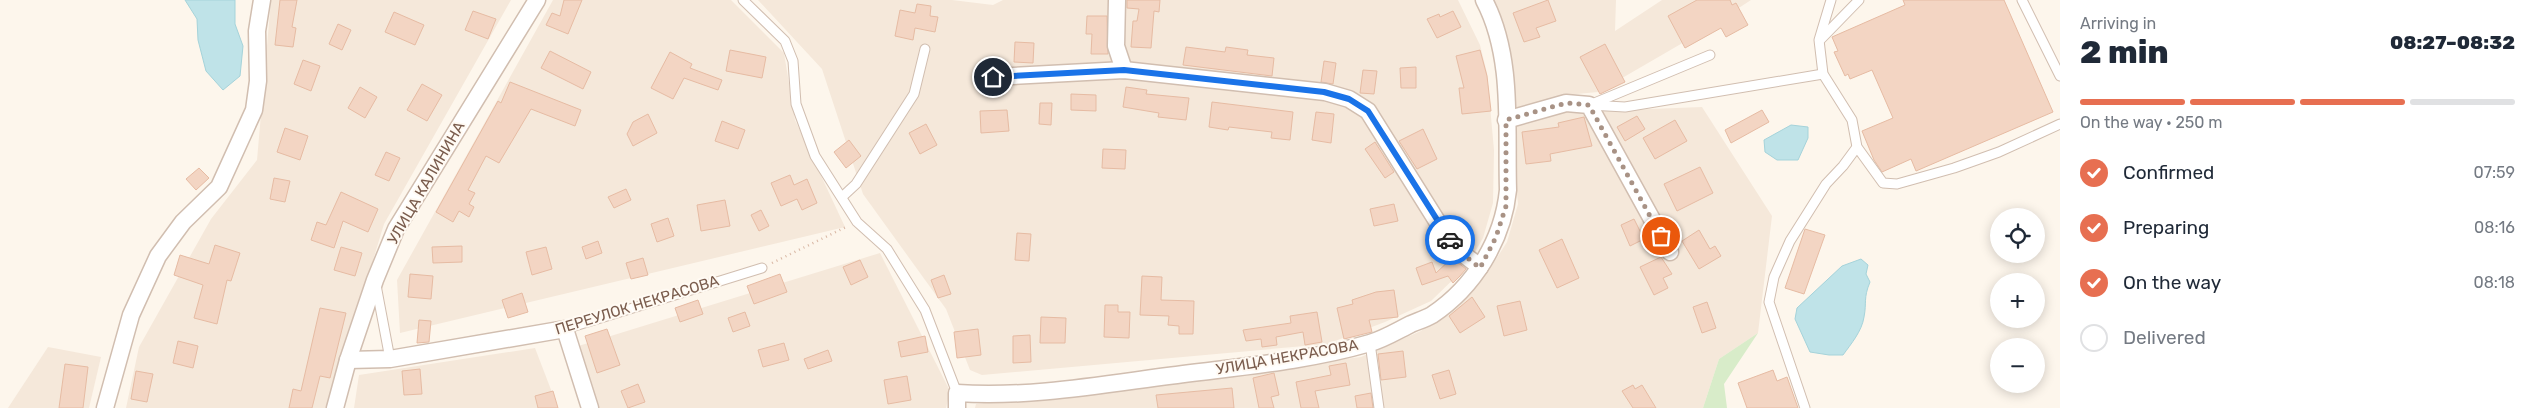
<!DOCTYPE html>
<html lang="en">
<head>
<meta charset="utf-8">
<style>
  body { margin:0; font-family:Rubik,sans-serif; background:#f6f6f7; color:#1f2937; height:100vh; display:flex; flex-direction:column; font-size:19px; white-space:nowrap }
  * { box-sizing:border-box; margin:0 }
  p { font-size:16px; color:#747a83 }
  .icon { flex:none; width:28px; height:28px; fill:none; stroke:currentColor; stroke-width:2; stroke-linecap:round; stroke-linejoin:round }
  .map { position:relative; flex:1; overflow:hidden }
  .sheet { display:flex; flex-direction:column; background:#fff; width:475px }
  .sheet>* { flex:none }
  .controls { position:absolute; left:1990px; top:208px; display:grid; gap:10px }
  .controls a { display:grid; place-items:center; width:55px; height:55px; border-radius:50%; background:#fff; box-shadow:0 2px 12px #0003; font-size:25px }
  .pin { position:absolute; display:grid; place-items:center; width:42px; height:42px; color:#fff; margin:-21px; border:2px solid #fff; border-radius:50%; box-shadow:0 1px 5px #0007 }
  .courier { position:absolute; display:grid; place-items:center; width:50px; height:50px; margin:-25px; border:4px solid #1a73e8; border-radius:50%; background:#fff; color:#222; box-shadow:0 1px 6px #0007 }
  .head em { font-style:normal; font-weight:800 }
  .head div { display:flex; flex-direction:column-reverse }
  .head { display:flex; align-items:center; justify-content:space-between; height:85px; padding:0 20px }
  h1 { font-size:32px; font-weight:800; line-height:38px }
  .bar { display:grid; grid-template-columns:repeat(4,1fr); gap:8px 5px; align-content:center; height:60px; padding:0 20px }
  .bar i { height:6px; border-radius:4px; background:#e0e1e3 }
  .bar .current { background:#e76f51 }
  .bar p { grid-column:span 4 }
  ol { padding:0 20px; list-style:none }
  li { display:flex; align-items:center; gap:15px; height:55px }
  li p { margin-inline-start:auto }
  li .icon { padding:5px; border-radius:50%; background:#e76f51; color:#fff; stroke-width:4 }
  li:last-child { color:#747a83 }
  li i { width:28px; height:28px; border:2px solid #e0e1e3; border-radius:50% }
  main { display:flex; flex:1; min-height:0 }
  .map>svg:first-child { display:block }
  .residential { fill:#f5e8da }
  .green { fill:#d8ecc9 }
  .water { fill:#bfe3e8; stroke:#a5d3da }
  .building { fill:#f3d5c3; stroke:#e6bba3 }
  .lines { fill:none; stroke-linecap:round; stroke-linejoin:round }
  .service-casing { stroke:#d1beb0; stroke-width:11 }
  .minor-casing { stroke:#d1beb0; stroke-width:19 }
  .path { stroke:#d9b8a5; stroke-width:2.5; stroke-dasharray:1 4; stroke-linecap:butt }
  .service { stroke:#fff; stroke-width:9 }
  .minor { stroke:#fff; stroke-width:16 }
  .done { stroke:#a89285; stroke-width:5; stroke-dasharray:0 9 }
  .route { stroke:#1a73e8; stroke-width:6 }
  .labels { text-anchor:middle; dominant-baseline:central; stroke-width:4; stroke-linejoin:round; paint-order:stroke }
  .street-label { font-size:15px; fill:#7a5c4d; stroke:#fffaf3 }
</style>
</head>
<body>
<main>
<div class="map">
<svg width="2060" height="408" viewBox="0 0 2060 408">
  <rect width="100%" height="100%" fill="#fdf6ec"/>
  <g class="residential">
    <polygon points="271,0 511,0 384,224 328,408 126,408 139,347 211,219 257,160"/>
    <polygon points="553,0 731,0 784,53 795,120 845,227 400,333 397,280"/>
    <polygon points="758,0 952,0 993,5 1003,0 1458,0 1480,45 1487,73 1494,150 1493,203 1483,238 1467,266 1431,301 1385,322 1327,344 982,375 970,370 946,309 863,194 822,69"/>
    <polygon points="1489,0 1616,0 1615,31 1662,0 1751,0 1705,30 1598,92 1566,95 1511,110"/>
    <polygon points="1702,107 1772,216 1758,333 1719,359 1703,408 975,408 976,404 1361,357 1421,331 1491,267 1507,242 1518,204 1510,126 1566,108 1598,111"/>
    <polygon points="880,253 950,391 946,408 596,408 575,347"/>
    <polygon points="48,347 101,357 89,408 8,408"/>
    <polygon points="535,348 558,408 354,408 359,375"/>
  </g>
  <polygon class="green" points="1758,333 1724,384 1727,408 1703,408 1719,359"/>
  <g class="water">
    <polygon points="185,0 235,0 235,24 243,46 240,76 223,90 206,71 198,40 197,19"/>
    <polygon points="1791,125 1808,127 1808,138 1798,160 1777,160 1765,152 1764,140"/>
    <path d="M 1861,259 L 1868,265 L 1866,274 L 1870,282 C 1863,299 1867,302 1864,317 C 1862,331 1851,344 1843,355 L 1829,355 L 1810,352 L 1795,319 L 1797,308 L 1842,266 Z"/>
  </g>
  <g class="building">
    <polygon points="280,0 297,0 292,27 296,28 293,47 275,45"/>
    <polygon points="564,0 582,0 568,34 546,25 552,13 560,16"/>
    <polygon points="1127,0 1160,0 1159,12 1154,11 1151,48 1131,47 1133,21 1137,21 1139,9 1127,8"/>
    <polygon points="1548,0 1556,21 1536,28 1540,37 1524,42 1513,13"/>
    <polygon points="1697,0 1730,0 1732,5 1736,3 1748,25 1726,37 1721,28 1685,48 1668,16"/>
    <polygon points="1903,0 2004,0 2053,112 1916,171 1911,159 1882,172 1874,160 1862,131 1893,118 1872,70 1850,79 1848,74 1845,76 1834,52 1838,51 1832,37 1905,5"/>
    <polygon points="917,4 931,6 930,16 938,17 935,32 915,28 913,40 895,36 900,10 915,13"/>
    <polygon points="473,11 496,19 488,39 465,30"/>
    <polygon points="1453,11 1461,27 1437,38 1427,19 1439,14 1440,17"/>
    <polygon points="394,12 424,25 415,45 385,32"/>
    <polygon points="1087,16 1107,16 1108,54 1091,54 1092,34 1086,34"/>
    <polygon points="338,24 351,30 342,50 329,44"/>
    <polygon points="1015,42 1034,43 1033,63 1014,62"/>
    <polygon points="1605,44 1625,82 1600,94 1580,57"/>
    <polygon points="1186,47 1225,52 1226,47 1248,50 1247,55 1274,58 1272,76 1183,65"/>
    <polygon points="730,50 766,57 762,78 726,71"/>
    <polygon points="1480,50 1487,76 1491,111 1462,114 1459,88 1464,88 1456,56"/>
    <polygon points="550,51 591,72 583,89 541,68"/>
    <polygon points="670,52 692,64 690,68 722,80 718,90 684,78 673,99 651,88"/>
    <polygon points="303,60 320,66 311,91 294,84"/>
    <polygon points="1324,61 1336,63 1333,84 1321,82"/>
    <polygon points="1416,67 1416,88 1401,88 1400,68"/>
    <polygon points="1363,70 1377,71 1374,94 1360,93"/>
    <polygon points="510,82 581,110 575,126 531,109 499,163 486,156 468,190 475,193 469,204 474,207 469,217 459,211 453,222 436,212 498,101 501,103"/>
    <polygon points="422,84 442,95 427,121 407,110"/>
    <polygon points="360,87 377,97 365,118 348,108"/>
    <polygon points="1126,87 1147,90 1146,94 1189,98 1186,120 1158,117 1159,113 1123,107"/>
    <polygon points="1071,94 1096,95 1096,111 1071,110"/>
    <polygon points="1212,102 1293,112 1290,140 1271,138 1272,132 1229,127 1228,130 1209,127"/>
    <polygon points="1040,103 1052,103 1051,125 1039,124"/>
    <polygon points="1007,110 1009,131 981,133 980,111"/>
    <polygon points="1762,110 1769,122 1731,143 1725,130"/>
    <polygon points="1316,112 1334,114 1331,143 1312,140"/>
    <polygon points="648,114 657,133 633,146 627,134 633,122"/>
    <polygon points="1637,116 1645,129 1625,141 1617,127"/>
    <polygon points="1584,117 1592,146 1550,154 1551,161 1526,164 1522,132 1559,127 1558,123"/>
    <polygon points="1675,120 1687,141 1655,159 1643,138"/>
    <polygon points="722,121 745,130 738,149 715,141"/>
    <polygon points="926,124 937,145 920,154 909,133"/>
    <polygon points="285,128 308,136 300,160 277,152"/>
    <polygon points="1423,129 1437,159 1417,169 1399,141"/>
    <polygon points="849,140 861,156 846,168 834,152"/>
    <polygon points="1375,142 1394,172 1385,178 1365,149"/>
    <polygon points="1103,149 1126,150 1125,169 1102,168"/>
    <polygon points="386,152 400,158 389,181 375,175"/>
    <polygon points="1700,167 1713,193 1677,211 1664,184"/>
    <polygon points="199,168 209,178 196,190 186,179"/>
    <polygon points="790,175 794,185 807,179 817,203 802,210 797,199 781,206 771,183"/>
    <polygon points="274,178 290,181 285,202 270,199"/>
    <polygon points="626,189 631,200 614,208 608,197"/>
    <polygon points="341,192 378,209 368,232 343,221 334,248 311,240 317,222 326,225"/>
    <polygon points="725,200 730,226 701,231 697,205"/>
    <polygon points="1394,204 1398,221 1374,226 1370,209"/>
    <polygon points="761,210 769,226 759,231 751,215"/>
    <polygon points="668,218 674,236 657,242 651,224"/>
    <polygon points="1634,219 1644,239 1630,246 1621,225"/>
    <polygon points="1805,229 1825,235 1804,294 1785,288"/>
    <polygon points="1699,230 1710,249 1715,246 1721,256 1699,269 1682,241"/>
    <polygon points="1017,233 1031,234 1029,261 1015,260"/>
    <polygon points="1562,239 1579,278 1557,288 1539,250"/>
    <polygon points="598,241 602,253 586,259 582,247"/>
    <polygon points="215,245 240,253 231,281 227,280 217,324 194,318 203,285 174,275 180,255 209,264"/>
    <polygon points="462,246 462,262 433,263 432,247"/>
    <polygon points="341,247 362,253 355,276 334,270"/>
    <polygon points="546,247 552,269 532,275 526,252"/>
    <polygon points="1661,257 1672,274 1663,278 1668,288 1654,295 1640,267"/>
    <polygon points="643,258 648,275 631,279 626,263"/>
    <polygon points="1452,258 1466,269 1460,276 1453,283 1448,276 1422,285 1416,268 1432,262 1436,273"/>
    <polygon points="860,260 868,277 851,285 843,267"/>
    <polygon points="410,274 433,276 431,299 408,297"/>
    <polygon points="780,274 787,292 754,304 747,286"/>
    <polygon points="944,275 951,294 938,298 931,280"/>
    <polygon points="1142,276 1162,277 1161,300 1194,301 1193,334 1179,334 1179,326 1168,325 1169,316 1140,315"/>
    <polygon points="1394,290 1398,317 1369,320 1372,332 1344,339 1337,308 1353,304 1352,300 1376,292"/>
    <polygon points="522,293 528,312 508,318 502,300"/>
    <polygon points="1472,297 1485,317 1460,333 1449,316"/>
    <polygon points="698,300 703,314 680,322 675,308"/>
    <polygon points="1520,301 1527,330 1504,336 1497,306"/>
    <polygon points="1707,302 1716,328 1702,333 1693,307"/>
    <polygon points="1105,305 1118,305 1118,312 1130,312 1129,338 1104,337"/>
    <polygon points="320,308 346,313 330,378 320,376 312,408 289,408 293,389 301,391"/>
    <polygon points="745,312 750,326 733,332 728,318"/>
    <polygon points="1317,312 1322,342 1305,345 1303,332 1276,337 1277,345 1262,347 1261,339 1246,341 1243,330 1291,323 1290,316"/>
    <polygon points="1041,317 1066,318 1065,343 1040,343"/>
    <polygon points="419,320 431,321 429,342 417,343"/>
    <polygon points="607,329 620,365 597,373 585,336"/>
    <polygon points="978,329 981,355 957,358 954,332"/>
    <polygon points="1030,335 1031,362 1013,363 1013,336"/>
    <polygon points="925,336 928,352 901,357 898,342"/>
    <polygon points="178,341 198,346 193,368 173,363"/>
    <polygon points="784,343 789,360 763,367 758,350"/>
    <polygon points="828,350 832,361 808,369 804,359"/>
    <polygon points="1403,351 1406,377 1381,380 1378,354"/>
    <polygon points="1346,363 1350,385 1315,391 1319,408 1301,408 1296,382 1331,375 1329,366"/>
    <polygon points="65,364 88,367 83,408 59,408"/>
    <polygon points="420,369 422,394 404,395 402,371"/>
    <polygon points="1449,370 1456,394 1440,399 1432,375"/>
    <polygon points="1773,370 1777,381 1787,377 1798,408 1747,408 1738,383"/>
    <polygon points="136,371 153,374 147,402 131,399"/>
    <polygon points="1274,373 1279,395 1271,397 1274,408 1259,408 1253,378"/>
    <polygon points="907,376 911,400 888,404 884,380"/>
    <polygon points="638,384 645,402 628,408 621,391"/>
    <polygon points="1633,385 1635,389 1642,385 1656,408 1633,408 1622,391"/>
    <polygon points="1232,388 1234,408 1158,408 1156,395"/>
    <polygon points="553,391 558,408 538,408 535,396"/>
    <polygon points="1371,393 1373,408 1357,408 1355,396"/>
  </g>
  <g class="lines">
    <defs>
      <g id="service">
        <polyline points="743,0 785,41 793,61 796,104 815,156 857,222 887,249 925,310 957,393"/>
        <polyline points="1831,0 1819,40 1823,74 1852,120 1857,147 1883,183 1897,184 1954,168 1999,152 2060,124"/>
        <polyline points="2022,0 2060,76"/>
        <polyline points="1821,39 1859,0"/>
        <polyline points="1592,104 1710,55"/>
        <polyline points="1589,105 1625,107 1823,74"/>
        <polyline points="842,197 856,184 914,94 925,49"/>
        <polyline points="376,285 390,359"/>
        <polyline points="565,329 762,268"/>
        <polyline points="1370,343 1379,408"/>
        <polyline points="1805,408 1769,302 1774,277 1790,241 1826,184 1843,166 1857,147"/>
      </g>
      <g id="minor">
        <polyline points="1117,0 1116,46 1124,70"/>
        <polyline points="993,77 1124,70 1325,92 1349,99 1368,111 1440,226 1459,251 1480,267"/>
        <polyline points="1506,120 1566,103 1589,105 1670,252"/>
        <polyline points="348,360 390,359 565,329 590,408"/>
        <polyline points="105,408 131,315 158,256 183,222 219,187 254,110 258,81 257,31 262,0"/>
        <polyline points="335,408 348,360 375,280 396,229 537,0"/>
        <path d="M 957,408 L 957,393 C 1026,398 1100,385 1168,376 C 1235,367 1305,362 1370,343 C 1384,339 1397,331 1411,324 C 1418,321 1425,319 1432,315 C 1474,287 1503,240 1508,190 C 1506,127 1514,57 1484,0"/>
      </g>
    </defs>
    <use href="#service" class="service-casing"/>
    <use href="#minor" class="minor-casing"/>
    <polyline class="path" points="772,263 846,227"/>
    <use href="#service" class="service"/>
    <use href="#minor" class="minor"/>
  </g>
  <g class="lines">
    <polyline class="done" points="1450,240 1459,251 1480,268 1496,237 1506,206 1506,120 1566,103 1589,105 1661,236"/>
    <polyline class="route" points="993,77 1124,70 1324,92 1349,99 1368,111 1450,240"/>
  </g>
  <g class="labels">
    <g class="street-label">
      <text transform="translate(426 183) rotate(-60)">УЛИЦА КАЛИНИНА</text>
      <text transform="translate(637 305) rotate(-17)">ПЕРЕУЛОК НЕКРАСОВА</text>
      <text transform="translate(1287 357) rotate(-10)">УЛИЦА НЕКРАСОВА</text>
    </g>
  </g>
</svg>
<div class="controls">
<a><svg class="icon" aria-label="locate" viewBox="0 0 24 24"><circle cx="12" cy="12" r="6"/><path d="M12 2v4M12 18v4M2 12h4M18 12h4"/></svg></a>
<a>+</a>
<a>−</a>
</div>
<div class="pin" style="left:1661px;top:236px;background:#ea580c"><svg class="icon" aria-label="bag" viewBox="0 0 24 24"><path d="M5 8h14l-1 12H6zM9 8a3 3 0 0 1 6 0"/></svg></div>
<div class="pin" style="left:993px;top:77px;background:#1f2937"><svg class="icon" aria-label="home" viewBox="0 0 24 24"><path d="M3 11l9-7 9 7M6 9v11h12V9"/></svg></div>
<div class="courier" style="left:1450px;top:240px"><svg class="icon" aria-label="car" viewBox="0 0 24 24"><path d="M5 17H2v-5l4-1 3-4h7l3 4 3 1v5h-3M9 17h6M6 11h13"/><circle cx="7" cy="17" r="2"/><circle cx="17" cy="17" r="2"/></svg></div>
</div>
<section class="sheet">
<div class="head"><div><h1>2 min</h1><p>Arriving in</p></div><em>08:27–08:32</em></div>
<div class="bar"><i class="current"></i><i class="current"></i><i class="current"></i><i></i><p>On the way · 250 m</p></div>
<ol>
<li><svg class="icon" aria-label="check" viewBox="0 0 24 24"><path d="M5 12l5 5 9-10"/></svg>Confirmed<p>07:59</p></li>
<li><svg class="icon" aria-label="check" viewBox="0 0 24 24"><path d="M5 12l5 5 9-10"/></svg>Preparing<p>08:16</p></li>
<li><svg class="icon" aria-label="check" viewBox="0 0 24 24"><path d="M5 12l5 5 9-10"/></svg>On the way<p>08:18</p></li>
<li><i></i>Delivered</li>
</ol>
</section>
</main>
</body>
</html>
